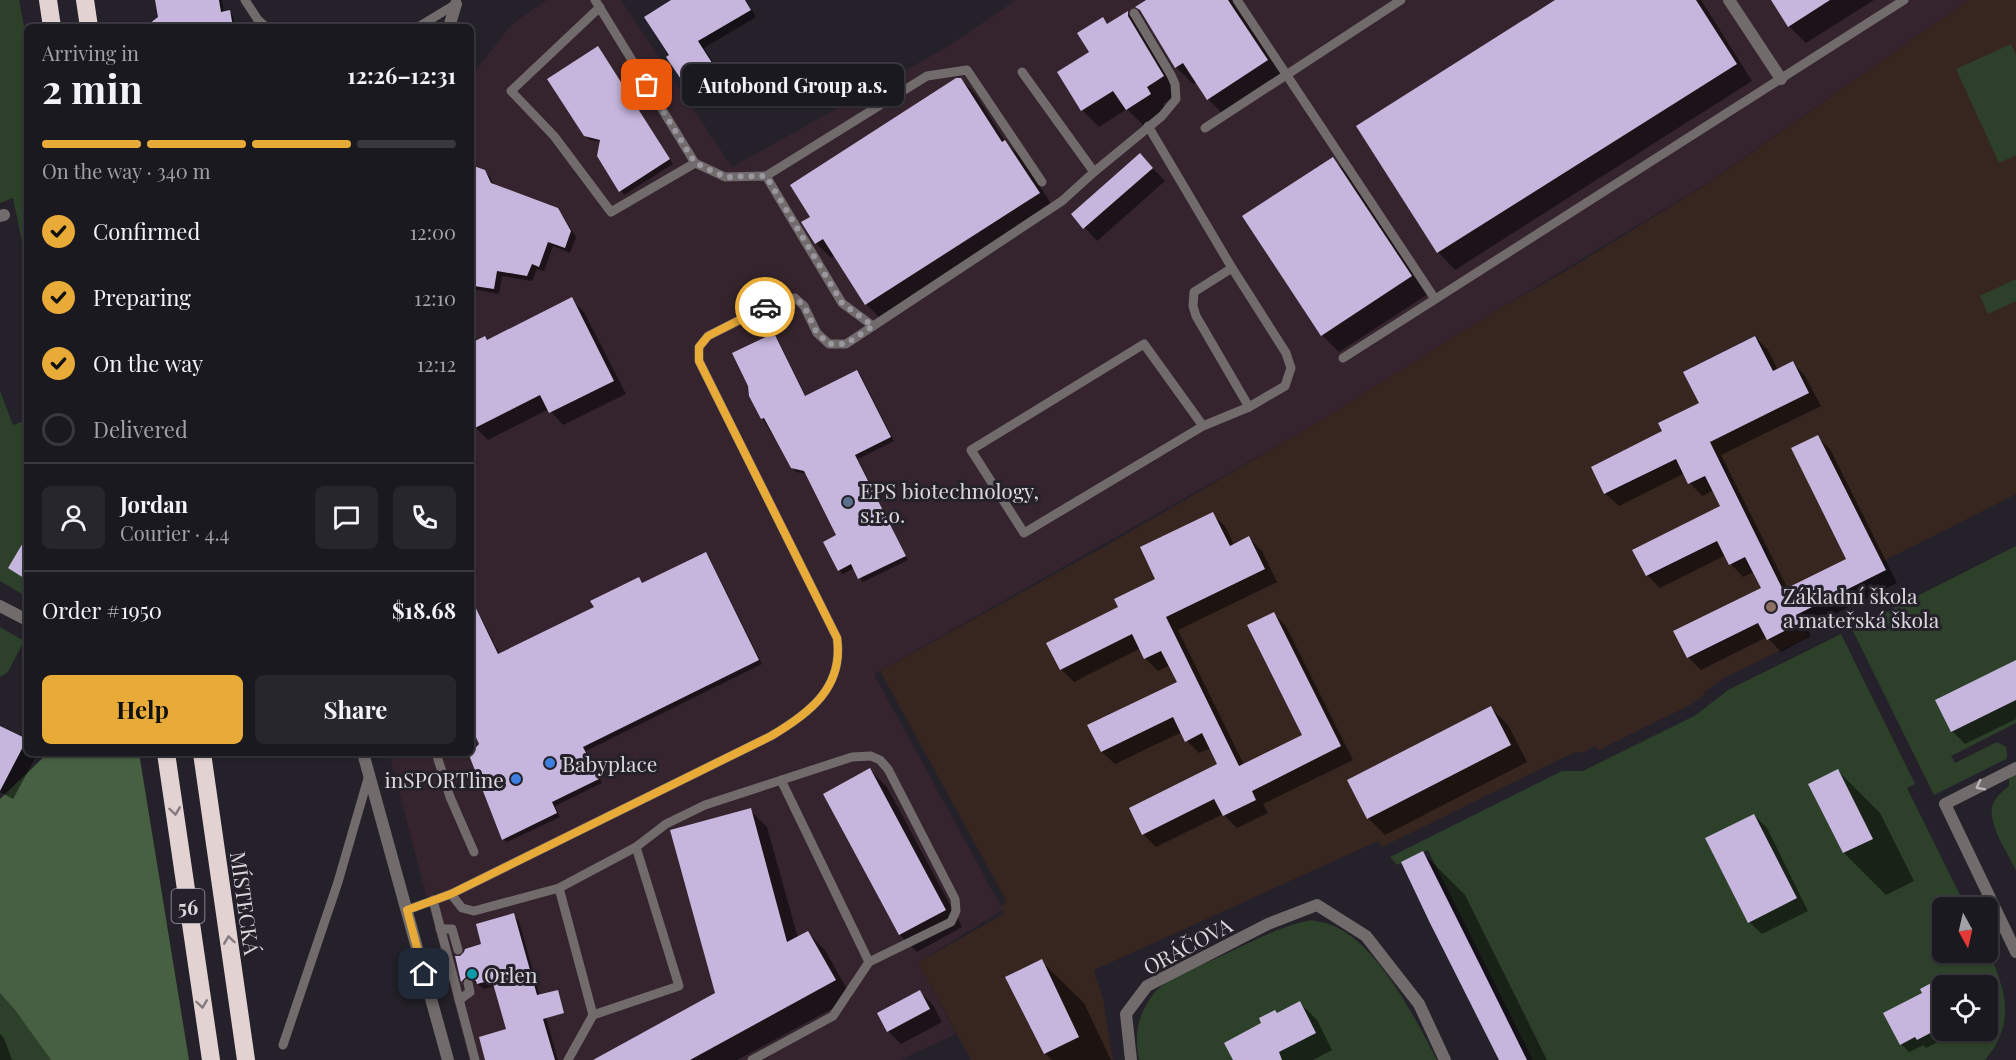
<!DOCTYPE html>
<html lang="en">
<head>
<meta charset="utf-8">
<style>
  body { margin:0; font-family:"Playfair Display",serif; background:#28262d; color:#f1f3f6; height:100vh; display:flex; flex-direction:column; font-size:22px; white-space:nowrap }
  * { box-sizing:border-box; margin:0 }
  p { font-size:20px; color:#a0a0a5 }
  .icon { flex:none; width:33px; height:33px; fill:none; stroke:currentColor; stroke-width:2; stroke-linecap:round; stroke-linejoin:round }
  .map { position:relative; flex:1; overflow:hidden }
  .drawer { position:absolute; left:24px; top:24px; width:450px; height:732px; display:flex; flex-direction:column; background:#1b1920; border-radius:9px; box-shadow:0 2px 4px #0004,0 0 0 2px #39383e }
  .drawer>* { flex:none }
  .needle { width:39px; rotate:172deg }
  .buttons { position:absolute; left:1932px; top:897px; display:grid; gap:12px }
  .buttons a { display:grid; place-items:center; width:66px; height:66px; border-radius:9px; background:#1b1920; box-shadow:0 2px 4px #0004,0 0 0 2px #39383e; font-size:30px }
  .pin { position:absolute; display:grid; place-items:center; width:51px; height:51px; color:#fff; margin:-26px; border-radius:12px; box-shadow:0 3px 9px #0006 }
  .courier { position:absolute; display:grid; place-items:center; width:60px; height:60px; margin:-30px; border:4px solid #e8ab37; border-radius:50%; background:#fff; color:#222; box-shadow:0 2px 8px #0007 }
  .bubble { position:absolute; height:42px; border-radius:9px; background:#1b1920; box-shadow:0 2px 4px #0004,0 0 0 2px #39383e; font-size:20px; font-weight:700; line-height:42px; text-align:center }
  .head em { font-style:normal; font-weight:700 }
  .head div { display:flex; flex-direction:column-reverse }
  .head { display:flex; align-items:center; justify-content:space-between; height:102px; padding:0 18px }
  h1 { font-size:39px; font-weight:700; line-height:45px }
  .bar { display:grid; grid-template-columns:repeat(4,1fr); gap:9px 6px; align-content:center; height:72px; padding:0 18px }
  .bar i { height:8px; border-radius:4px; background:#39383e }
  .bar .on { background:#e8ab37 }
  .bar p { grid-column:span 4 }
  .line { display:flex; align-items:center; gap:15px; padding:0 18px; border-top:2px solid #39383e }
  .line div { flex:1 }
  .round { display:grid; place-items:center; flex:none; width:63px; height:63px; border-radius:9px; background:#28262d }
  ol { padding:0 18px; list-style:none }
  li { display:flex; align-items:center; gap:18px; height:66px }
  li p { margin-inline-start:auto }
  li .icon { padding:6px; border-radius:50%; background:#e8ab37; color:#111; stroke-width:4 }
  li:last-child { color:#a0a0a5 }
  li i { width:33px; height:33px; border:3px solid #39383e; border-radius:50% }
  .button { display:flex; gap:12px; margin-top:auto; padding:12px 18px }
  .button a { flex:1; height:69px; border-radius:9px; background:#e8ab37; color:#111; font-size:24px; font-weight:700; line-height:69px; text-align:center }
  .button a+a { background:#28262d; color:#f1f3f6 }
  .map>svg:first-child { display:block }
  .commercial { fill:#35242d }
  .education { fill:#372520 }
  .green { fill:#2d402a; fill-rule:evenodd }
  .forest { fill:#466041 }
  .shadow { fill:#0007 }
  .building { fill:#c6b6de }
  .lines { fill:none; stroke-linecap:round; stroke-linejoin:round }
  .lane { stroke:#726b6b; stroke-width:9 }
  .street { stroke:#726b6b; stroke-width:12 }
  .highway { stroke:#e3d2d2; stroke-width:18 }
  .oneway { stroke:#bbb7bc }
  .oneway2 { stroke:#847a7e }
  .done { stroke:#9a979f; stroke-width:6; stroke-dasharray:0 10.8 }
  .route { stroke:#e8ab37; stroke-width:8 }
  .service-dot { fill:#5c6f8a; stroke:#24212a; stroke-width:2 }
  .education-dot { fill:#8d6e63; stroke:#24212a; stroke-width:2 }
  .shop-dot { fill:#3f7fe0; stroke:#24212a; stroke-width:2 }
  .culture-dot { fill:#0f9aa8; stroke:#24212a; stroke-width:2 }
  .labels { text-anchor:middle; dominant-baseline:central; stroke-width:6; stroke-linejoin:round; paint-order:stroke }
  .shield { fill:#24212a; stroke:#a3a0a8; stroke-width:1.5 }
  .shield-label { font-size:20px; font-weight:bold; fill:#dad7de }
  .poi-label { font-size:21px; fill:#dad7de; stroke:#24212a; text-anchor:start }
  .street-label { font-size:21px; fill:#dad7de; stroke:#24212a }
</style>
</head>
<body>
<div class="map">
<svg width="2016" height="1060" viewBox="0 0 2016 1060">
  <rect width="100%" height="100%" fill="#24212a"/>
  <polygon class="commercial" points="547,0 621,0 732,167 947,47 1016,0 1968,0 1706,184 1492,313 1319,422 874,674 1003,910 918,962 956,1034 900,1060 469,1060 389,753 471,753 471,77 512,24"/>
  <polygon class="education" points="1968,0 2016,0 2016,494 1882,562 1818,435 1792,448 1847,559 1783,590 1767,555 1768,553 1765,546 1763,547 1726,473 1727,471 1724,464 1722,464 1710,442 1809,393 1794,361 1781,367 1775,374 1756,335 1684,371 1700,404 1663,432 1592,468 1606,495 1677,459 1703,476 1706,483 1708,482 1721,506 1633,550 1647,577 1718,541 1729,565 1744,558 1747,565 1749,564 1762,588 1696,655 1759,623 1768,640 1801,623 1808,637 1724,678 1704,692 1705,694 1692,704 1599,750 1595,746 1584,752 1573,753 1382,847 1378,841 1094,970 1103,999 1113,1060 971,1060 918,962 1004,914 1001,905 1007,902 880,671 1116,540 1320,421 1492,313 1574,266 1707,184"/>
  <g class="green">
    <polygon points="0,0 19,0 27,42 27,266 13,198 0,203"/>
    <polygon points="2011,44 2016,55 2016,155 1999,163 1956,69"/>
    <polygon points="2016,279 2016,301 1988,314 1980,296"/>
    <polygon points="0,391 13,425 27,420 27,597 0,581"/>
    <polygon points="2016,546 2016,723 1951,756 1955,763 1997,742 2006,747 2007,755 2006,759 1934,795 1852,629"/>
    <polygon points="0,627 24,641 8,672 0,677"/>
    <path d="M 1841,634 L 1915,784 L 1907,788 L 1966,907 L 1942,908 L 1942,952 L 1988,952 L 1988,950 C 2006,990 2016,1024 1985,1060 L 1533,1060 L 1428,850 L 1397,865 L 1390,857 L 1562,771 L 1583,771 L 1696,715 L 1728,690 ZM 1942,986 L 1988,986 L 1988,1030 L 1942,1030 Z"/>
    <path d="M 2016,774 L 2016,870 C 2008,853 1986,822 1993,804 C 1996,796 2003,791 2009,786 L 2009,778 Z"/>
    <path d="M 1312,920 C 1319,922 1328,923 1334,926 C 1379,946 1415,1018 1437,1060 L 1139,1060 C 1135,1039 1136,1021 1148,1002 C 1151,996 1157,989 1163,985 C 1179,973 1199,966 1217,958 C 1248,944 1278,926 1312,920 Z"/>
    <polygon points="0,993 15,1010 51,1060 0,1060"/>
  </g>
  <polygon class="forest" points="48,753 139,753 189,1060 51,1060 15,1010 0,993 0,799"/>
  <g class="shadow">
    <polygon points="169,0 222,0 224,13 229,12 233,16 235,27 151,27"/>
    <polygon points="693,0 746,0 756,17 704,48 722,76 694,94 688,87"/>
    <polygon points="1143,0 1233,0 1284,78 1225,116 1208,99 1197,82 1193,84 1176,67 1143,12 1144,3"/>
    <polygon points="1558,0 1701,0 1752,81 1455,270 1438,252 1358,126"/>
    <polygon points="1773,0 1874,0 1806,43 1789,26"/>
    <polygon points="1127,13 1144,30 1179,93 1163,104 1167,111 1144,126 1127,109 1099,127 1082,110 1091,53 1102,18 1109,25"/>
    <polygon points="598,48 673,164 624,195 621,191 601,142 590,140 585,136"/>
    <polygon points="961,79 976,95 1007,144 1020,156 1054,208 881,319 866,304 835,255 831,258 816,243 812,217"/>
    <polygon points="1140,155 1165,181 1097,241 1073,214"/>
    <polygon points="1332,159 1350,176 1428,294 1339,352 1322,335 1244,217"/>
    <polygon points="471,166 484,171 490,177 494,186 557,210 563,216 576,237 570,253 553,246 544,271 537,269 532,281 502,276 499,294 471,289"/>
    <polygon points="571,299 584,312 626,394 563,425 549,409 488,440 475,427 471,419 471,350"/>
    <polygon points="773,335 777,338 806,397 857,372 861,376 894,441 858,459 908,560 863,582 854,568 843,574 839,571 825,543 838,536 808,474 796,472 792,467 762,418"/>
    <polygon points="1755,337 1768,350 1778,370 1793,363 1805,376 1821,406 1721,455 1788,589 1848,560 1817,437 1830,449 1897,583 1807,628 1811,636 1781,652 1767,637 1701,670 1688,657 1763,589 1754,572 1743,577 1731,564 1726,555 1660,588 1647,575 1722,506 1714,490 1702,496 1690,483 1685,473 1619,506 1606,494 1593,468 1664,432 1701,404"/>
    <polygon points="1212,514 1225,526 1234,545 1249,538 1262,551 1277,582 1178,630 1244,765 1304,736 1273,613 1286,626 1353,760 1263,804 1268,813 1237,828 1223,814 1156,847 1143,834 1219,765 1211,748 1199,753 1187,741 1182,732 1115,764 1102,752 1089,726 1179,682 1170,665 1158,671 1145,658 1141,648 1074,682 1061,669 1120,608 1157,580"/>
    <polygon points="705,554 709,557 762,664 586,751 602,783 555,806 560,817 507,842 503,839 481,745 471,719 471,620 479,616 482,620 500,655 596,608 639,579 643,584"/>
    <polygon points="2016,662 2016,719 1965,744 1952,731"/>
    <polygon points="1491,708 1508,725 1527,762 1385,835 1368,818"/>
    <polygon points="3,729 27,741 27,753 38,753 13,799 0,792 0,733"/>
    <polygon points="870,770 887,787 962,927 917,952 900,935 825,794"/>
    <polygon points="1838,771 1880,813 1914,881 1886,895 1844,853 1810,785"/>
    <polygon points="750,810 767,827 798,938 808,933 825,950 852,998 737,1060 596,1060 717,994"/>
    <polygon points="1754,815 1767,828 1808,911 1762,934 1749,922"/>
    <polygon points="1423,853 1465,895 1547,1060 1501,1060"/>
    <polygon points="513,915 519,921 558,1060 487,1060 508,1030 495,986 484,989 473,981 468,986 463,981 457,957 461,958 483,945"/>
    <polygon points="1041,961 1084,1003 1111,1060 1052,1060 1045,1053"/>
    <polygon points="1960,974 1969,986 1942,986 1942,1030 1949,1030 1945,1032 1947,1037 1926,1048 1924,1045 1909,1052 1901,1044 1937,986"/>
    <polygon points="920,992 933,1005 942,1022 901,1044 888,1031"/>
    <polygon points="1300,1003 1317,1020 1332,1050 1313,1060 1234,1060 1263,1023"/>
    <polygon points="0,1034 4,1038 12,1060 0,1060"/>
  </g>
  <g class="building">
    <polygon points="155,0 219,0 221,12 230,10 233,27 145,27 158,17"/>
    <polygon points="671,0 745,0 751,10 698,41 716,69 687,88 666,57 669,55 644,17"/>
    <polygon points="1146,0 1228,0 1268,60 1207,100 1183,63 1175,68 1140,10 1135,7"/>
    <polygon points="1555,0 1696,0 1737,64 1437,253 1356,126"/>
    <polygon points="1771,0 1830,0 1788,27"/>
    <polygon points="1128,11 1128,16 1164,76 1147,87 1151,94 1126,110 1113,91 1081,111 1057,72 1089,52 1077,33 1103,17 1107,24"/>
    <polygon points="598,46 670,159 619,192 597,156 600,140 584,136 547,79"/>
    <polygon points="956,78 961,78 1002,142 1005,140 1040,193 865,305 823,239 815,244 801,222 810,217 790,185"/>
    <polygon points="1140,153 1153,168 1083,229 1071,214"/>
    <polygon points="1333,157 1412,276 1321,336 1242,216"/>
    <polygon points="471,165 485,170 491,183 558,208 571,231 565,248 548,242 539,267 532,264 527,276 497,271 494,289 474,286 475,281 471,281"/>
    <polygon points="572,297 614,381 549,413 540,395 471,430 471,343 485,336 487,340"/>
    <polygon points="774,333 805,396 857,370 891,437 855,455 906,556 858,579 851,564 838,571 823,542 836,535 804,471 791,468 764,418 761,419 749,396 748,386 732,353"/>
    <polygon points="1755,336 1773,371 1793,361 1809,393 1710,442 1783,590 1846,559 1791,448 1818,435 1886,570 1796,615 1800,623 1767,640 1758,623 1687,658 1673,631 1761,588 1745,557 1729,565 1717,541 1646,576 1632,550 1720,506 1705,476 1688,484 1676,459 1604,494 1591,467 1662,431 1658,423 1699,403 1683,372"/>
    <polygon points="1213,512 1230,546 1249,536 1265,569 1166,617 1239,766 1302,735 1247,625 1274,612 1341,746 1252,791 1256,800 1223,816 1214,799 1142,835 1129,808 1217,764 1202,733 1185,742 1173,717 1101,752 1087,725 1177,682 1161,651 1144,659 1132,634 1060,670 1046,643 1118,607 1114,599 1155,579 1140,547"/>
    <polygon points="27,536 27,580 8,568"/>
    <polygon points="706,552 759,660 583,747 599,779 552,802 557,813 502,840 469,755 479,744 471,726 471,598 498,654 594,607 590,601 639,577 642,583"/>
    <polygon points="2016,660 2016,700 1951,732 1935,700"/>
    <polygon points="1491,706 1511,745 1367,819 1347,780"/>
    <polygon points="0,726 27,739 0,791"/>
    <polygon points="870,768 946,910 899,935 823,794"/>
    <polygon points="1838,769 1873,839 1843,853 1808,784"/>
    <polygon points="751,808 787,942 808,931 836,980 690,1060 593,1060 715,993 670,830"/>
    <polygon points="1754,814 1797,898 1748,923 1705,838"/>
    <polygon points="1423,851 1481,967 1527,1060 1499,1060 1429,921 1401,862"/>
    <polygon points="514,913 537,995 558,990 564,1013 543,1019 555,1060 485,1060 479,1037 506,1029 492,980 477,984 476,981 467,976 461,982 455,956 460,956 464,952 465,949 481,944 476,924"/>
    <polygon points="1042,959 1079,1037 1044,1054 1005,977"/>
    <polygon points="1935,981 1937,984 1942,981 1942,1017 1936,1021 1940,1028 1917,1040 1915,1037 1900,1045 1883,1013 1922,993 1920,989"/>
    <polygon points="920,990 930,1009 887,1032 877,1013"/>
    <polygon points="1300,1001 1316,1033 1279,1052 1282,1060 1233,1060 1224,1043 1261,1023 1259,1018 1275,1010 1277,1013"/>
  </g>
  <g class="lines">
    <g class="lane">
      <polyline points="245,0 258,20 266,27"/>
      <polyline points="595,0 695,163 611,212 554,136 511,91 600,7"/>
      <polyline points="1237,0 1435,299"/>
      <polyline points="418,27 456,4"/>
      <polyline points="1148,126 1232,268 1286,353 1291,368 1285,386 1249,407 1203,426 1024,533 971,450 1144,344 1203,426"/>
      <polyline points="1205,128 1401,0"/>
      <polyline points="695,163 725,177 766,176 842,303 873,326"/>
      <polyline points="1094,172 1162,116 1176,99 1175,84 1171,75 1134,13"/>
      <polyline points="766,176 927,76 967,70 1042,182"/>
      <polyline points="1232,268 1194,292 1193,306 1196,316 1249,407"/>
      <polyline points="1343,358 1904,0"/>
      <polyline points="436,753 450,797 474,852"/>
      <polyline points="559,888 593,1015 679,986 636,847"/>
      <polyline points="451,894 462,908 474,911 559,888 636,847 666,824 705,805 852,757 871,756 880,760 888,769 955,899 956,911 951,922 869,962 781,780"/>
      <polyline points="433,900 475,1060"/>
      <path d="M 407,910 L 451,894 L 771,736 C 810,713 844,687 837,638 L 699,361 L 699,347 L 708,336 L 781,299 L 795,298 L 804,306 L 817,333 L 829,344 L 846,344 L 1062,201 L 1094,172 L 1022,72"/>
      <polyline points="440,929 452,929 458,950"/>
      <polyline points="459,1000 470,992 468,983"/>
      <polyline points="283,1045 338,882 369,775"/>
      <polyline points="568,1060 593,1015"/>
      <polyline points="752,1060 833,1016 869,962"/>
    </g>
    <g class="street">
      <polyline points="1729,0 1781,79"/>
      <polyline points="449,27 456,4"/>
      <polyline points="0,216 4,215"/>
      <polyline points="0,606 27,620"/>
      <polyline points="363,753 448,1060"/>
      <polyline points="2016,768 1945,804 2016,952"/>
      <polyline points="1131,1060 1126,1014 1147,986 1268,924 1317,905 1366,936 1419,1004 1445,1060"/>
    </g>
    <g class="highway">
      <polyline points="48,0 52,27"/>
      <polyline points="85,0 89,27"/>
      <polyline points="166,753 211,1060"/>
      <polyline points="202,753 246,1060"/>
    </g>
  </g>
  <defs><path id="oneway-chevron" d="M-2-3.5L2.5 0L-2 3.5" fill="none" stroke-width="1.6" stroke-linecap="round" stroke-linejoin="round" transform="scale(1.5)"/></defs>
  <use class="oneway" href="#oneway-chevron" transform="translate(1980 786) rotate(153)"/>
  <g class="oneway2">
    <use href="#oneway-chevron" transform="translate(175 811) rotate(82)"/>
    <use href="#oneway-chevron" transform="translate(229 940) rotate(-98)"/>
    <use href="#oneway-chevron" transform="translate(202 1004) rotate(82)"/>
  </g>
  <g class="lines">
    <polyline class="done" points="647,85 695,163 725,177 766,176 842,303 873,326 846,344 829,344 817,333 804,306 795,298 781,298 765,307"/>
    <path class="route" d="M 424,974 L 407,910 L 451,894 L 771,736 C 810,713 844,687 837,638 L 699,361 L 699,347 L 708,336 L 765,307"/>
  </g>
  <circle class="service-dot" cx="848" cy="502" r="6"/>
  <circle class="education-dot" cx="1771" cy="607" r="6"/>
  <g class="shop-dot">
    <circle cx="550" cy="763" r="6"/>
    <circle cx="516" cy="779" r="6"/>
  </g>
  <circle class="culture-dot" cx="472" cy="974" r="6"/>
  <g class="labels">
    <rect class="shield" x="171.5" y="889" width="33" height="34" rx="4.5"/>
    <g class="shield-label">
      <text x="188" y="906">56</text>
    </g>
    <g class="poi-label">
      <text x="860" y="490">EPS biotechnology,<tspan x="860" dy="24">s.r.o.</tspan></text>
      <text x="1783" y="595">Základní škola<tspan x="1783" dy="24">a mateřská škola</tspan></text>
      <text x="562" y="763">Babyplace</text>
      <text x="504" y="779" text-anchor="end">inSPORTline</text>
      <text x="484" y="974">Orlen</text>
    </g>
    <g class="street-label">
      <text transform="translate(246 903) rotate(82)">MÍSTECKÁ</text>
      <text transform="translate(1187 945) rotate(-28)">ORÁČOVA</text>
    </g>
  </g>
</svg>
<div class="buttons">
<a><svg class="needle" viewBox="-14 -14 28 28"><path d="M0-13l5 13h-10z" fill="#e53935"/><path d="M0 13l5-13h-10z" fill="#a0a0a5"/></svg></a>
<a><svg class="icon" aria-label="locate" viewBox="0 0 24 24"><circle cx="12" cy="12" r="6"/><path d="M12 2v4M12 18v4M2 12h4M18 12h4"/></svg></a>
</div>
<div class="pin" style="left:647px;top:85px;background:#ea580c"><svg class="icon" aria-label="bag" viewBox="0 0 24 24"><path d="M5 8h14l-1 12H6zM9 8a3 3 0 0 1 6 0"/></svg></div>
<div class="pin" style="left:424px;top:974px;background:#1f2937"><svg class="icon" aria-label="home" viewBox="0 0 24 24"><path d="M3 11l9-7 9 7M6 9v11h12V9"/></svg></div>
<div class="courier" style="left:765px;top:307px"><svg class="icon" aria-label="car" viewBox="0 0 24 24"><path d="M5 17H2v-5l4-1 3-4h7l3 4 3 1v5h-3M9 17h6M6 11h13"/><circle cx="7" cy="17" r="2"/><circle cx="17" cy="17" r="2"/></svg></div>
<div class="bubble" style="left:682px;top:64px;width:222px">Autobond Group a.s.</div>
<section class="drawer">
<div class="head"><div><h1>2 min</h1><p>Arriving in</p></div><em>12:26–12:31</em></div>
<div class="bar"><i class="on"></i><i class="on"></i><i class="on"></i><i></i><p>On the way · 340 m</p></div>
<ol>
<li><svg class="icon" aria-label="check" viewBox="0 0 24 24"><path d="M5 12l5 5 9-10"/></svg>Confirmed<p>12:00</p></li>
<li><svg class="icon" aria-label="check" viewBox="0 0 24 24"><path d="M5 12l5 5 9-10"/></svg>Preparing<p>12:10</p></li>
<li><svg class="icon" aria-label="check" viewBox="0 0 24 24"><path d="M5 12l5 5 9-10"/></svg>On the way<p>12:12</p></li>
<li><i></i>Delivered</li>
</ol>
<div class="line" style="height:108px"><a class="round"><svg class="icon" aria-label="person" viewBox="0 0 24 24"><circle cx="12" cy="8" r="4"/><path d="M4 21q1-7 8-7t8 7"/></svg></a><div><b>Jordan</b><p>Courier · 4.4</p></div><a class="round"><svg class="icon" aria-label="chat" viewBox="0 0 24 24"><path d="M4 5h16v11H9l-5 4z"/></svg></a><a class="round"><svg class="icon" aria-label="phone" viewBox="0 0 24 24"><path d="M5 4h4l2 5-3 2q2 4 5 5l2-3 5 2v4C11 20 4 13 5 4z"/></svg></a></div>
<div class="line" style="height:78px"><div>Order #1950</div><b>$18.68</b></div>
<div class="button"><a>Help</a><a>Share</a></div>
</section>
</div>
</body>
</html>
